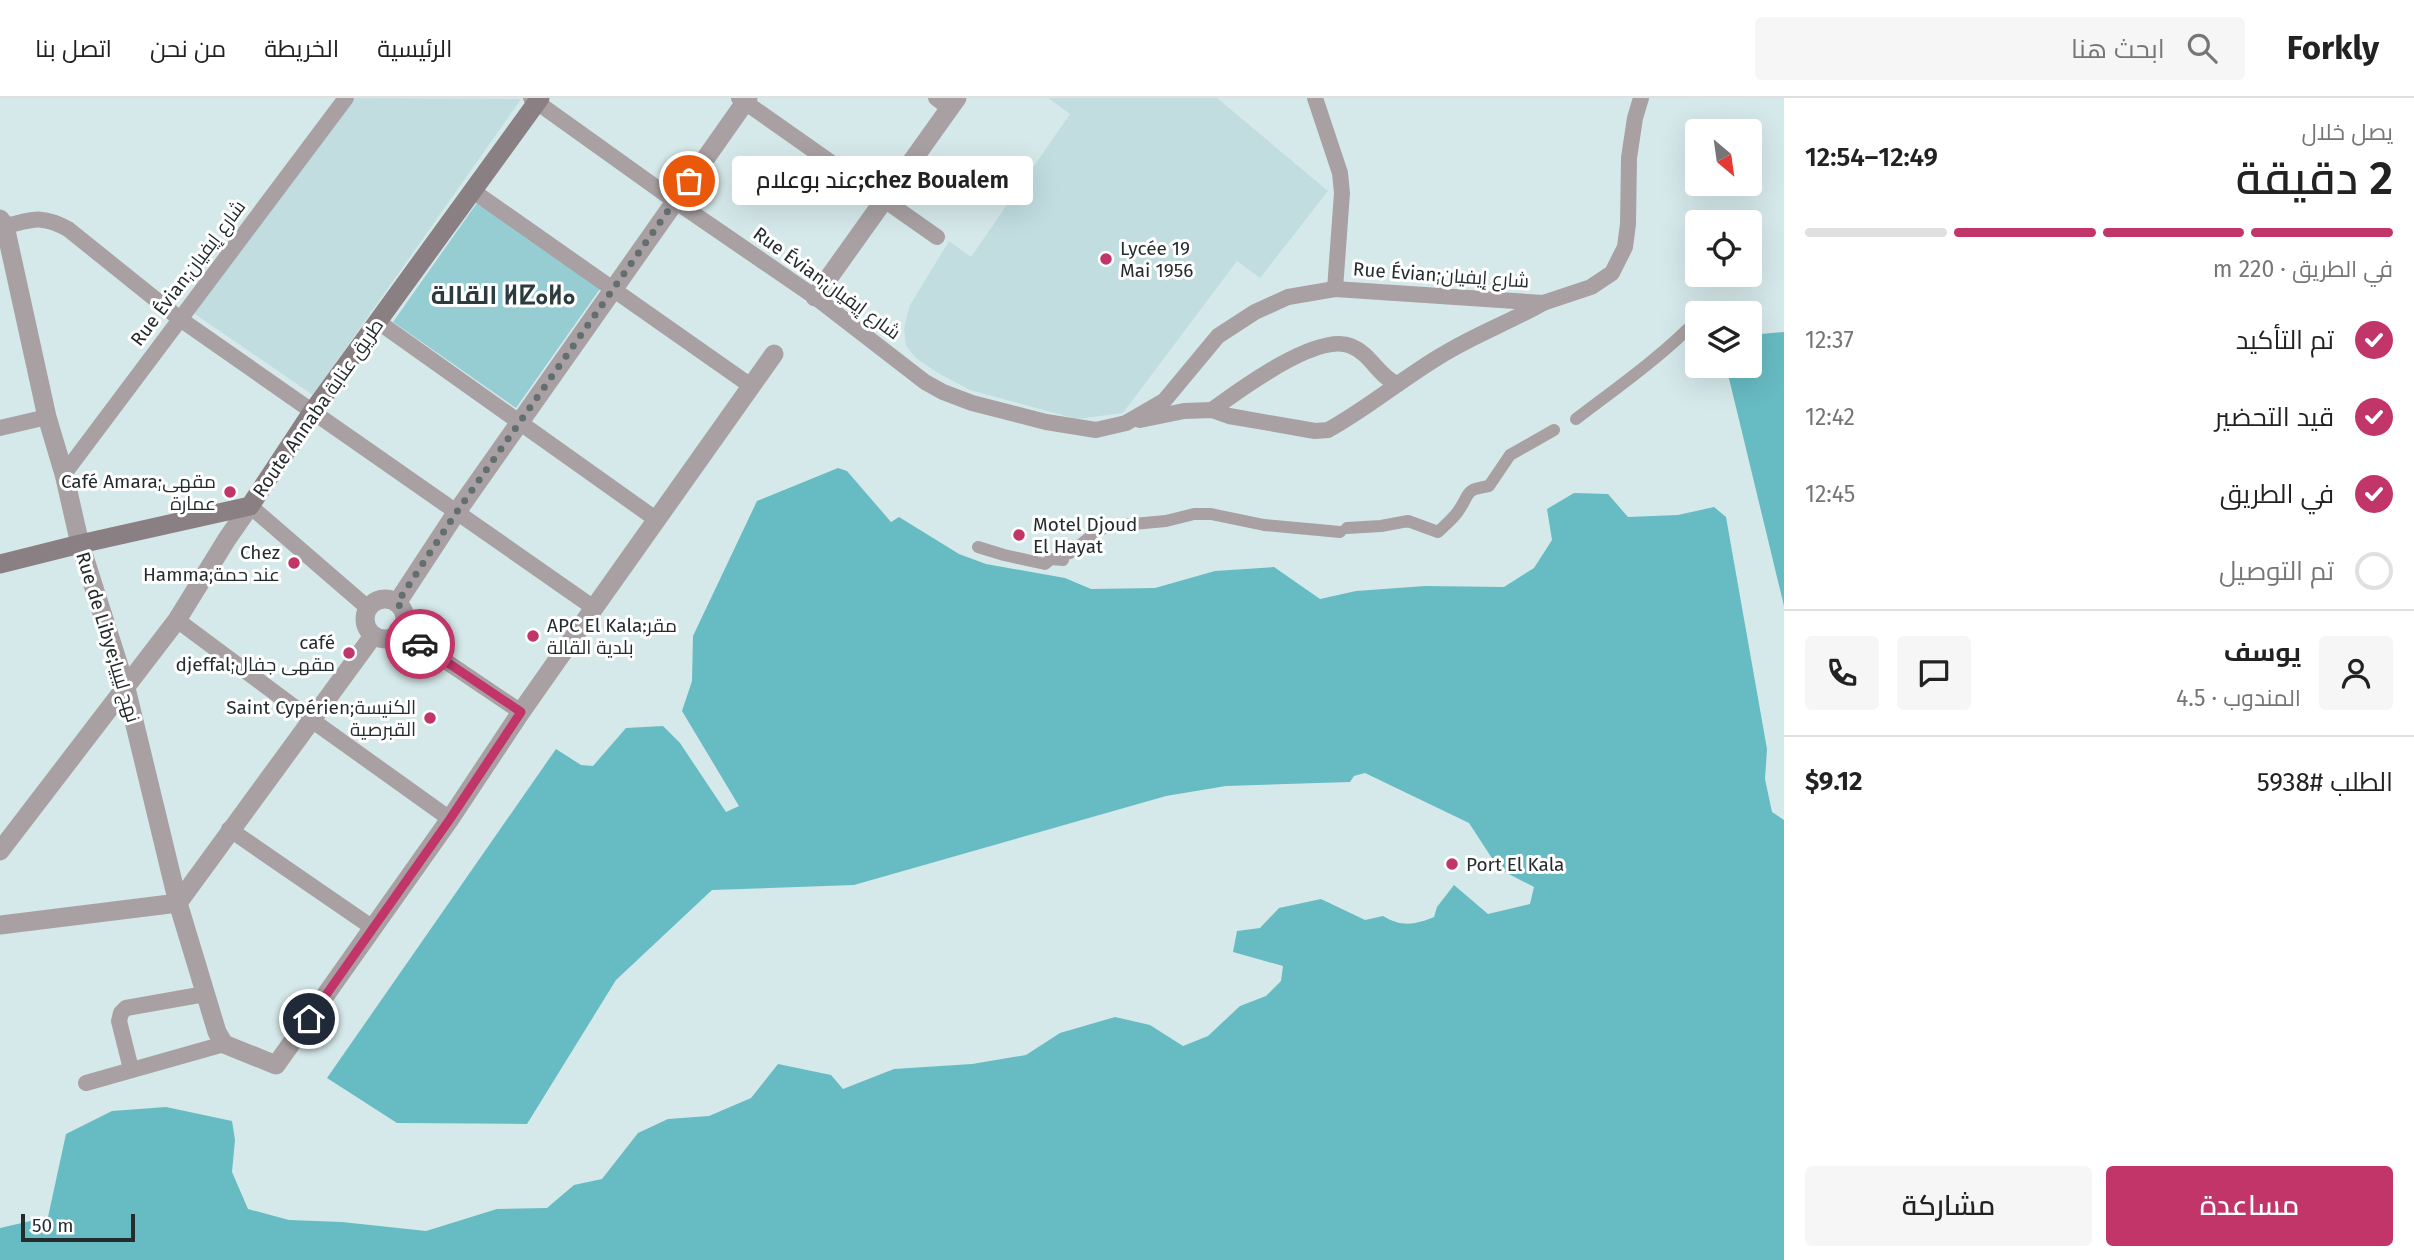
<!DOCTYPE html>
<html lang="ar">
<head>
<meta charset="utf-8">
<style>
  body { margin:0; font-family:"Fira Sans",Cairo,"Noto Sans Tifinagh",sans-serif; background:#f6f6f6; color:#222; direction:rtl; height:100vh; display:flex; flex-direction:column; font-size:26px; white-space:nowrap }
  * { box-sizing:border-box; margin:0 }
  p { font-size:23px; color:#767676 }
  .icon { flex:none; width:38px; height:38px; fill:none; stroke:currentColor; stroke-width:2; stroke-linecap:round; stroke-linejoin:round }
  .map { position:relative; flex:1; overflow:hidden; direction:ltr }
  .panel { display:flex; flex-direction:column; background:#fff; width:630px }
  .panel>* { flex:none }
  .needle { width:46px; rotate:151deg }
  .controls { position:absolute; left:1685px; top:21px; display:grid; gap:14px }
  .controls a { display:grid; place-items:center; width:77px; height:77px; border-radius:7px; background:#fff; box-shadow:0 7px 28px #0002; font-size:35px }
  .scale { position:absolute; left:21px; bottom:18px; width:114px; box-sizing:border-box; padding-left:7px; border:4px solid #252c2d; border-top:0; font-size:19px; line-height:24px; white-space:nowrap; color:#252c2d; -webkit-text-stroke:5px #fff; paint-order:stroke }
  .pin { position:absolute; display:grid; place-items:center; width:60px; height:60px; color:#fff; margin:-30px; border:4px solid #fff; border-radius:50%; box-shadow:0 2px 7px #0007 }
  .courier { position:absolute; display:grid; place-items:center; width:70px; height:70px; margin:-35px; border:5px solid #c13569; border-radius:50%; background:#fff; color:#222; box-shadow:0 2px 9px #0007 }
  .bubble { position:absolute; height:49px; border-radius:7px; background:#fff; box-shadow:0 7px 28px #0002; font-size:23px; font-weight:600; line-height:49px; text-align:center; direction:rtl }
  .head em { font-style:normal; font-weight:600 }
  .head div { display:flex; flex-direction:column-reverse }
  .head { display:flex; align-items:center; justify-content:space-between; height:119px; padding:0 21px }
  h1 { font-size:46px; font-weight:600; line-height:52px }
  .bar { display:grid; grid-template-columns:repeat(4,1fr); gap:10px 7px; align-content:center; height:84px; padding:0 21px }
  .bar i { height:9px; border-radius:5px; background:#e0e0e0 }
  .bar .current { background:#c13569 }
  .bar p { grid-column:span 4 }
  .line { display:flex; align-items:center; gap:18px; padding:0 21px; border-top:2px solid #e0e0e0 }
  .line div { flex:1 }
  .round { display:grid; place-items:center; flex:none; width:74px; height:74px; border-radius:7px; background:#f6f6f6 }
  ol { padding:0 21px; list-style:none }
  li { display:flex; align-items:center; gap:21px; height:77px }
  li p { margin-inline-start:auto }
  li .icon { padding:7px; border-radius:50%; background:#c13569; color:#fff; stroke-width:4 }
  li:last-child { color:#767676 }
  li i { width:38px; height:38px; border:4px solid #e0e0e0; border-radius:50% }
  .button { display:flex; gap:14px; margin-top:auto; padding:14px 21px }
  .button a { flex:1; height:80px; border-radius:7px; background:#c13569; color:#fff; font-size:28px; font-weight:600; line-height:80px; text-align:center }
  .button a+a { background:#f6f6f6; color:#222 }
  header { display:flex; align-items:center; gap:42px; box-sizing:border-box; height:98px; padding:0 35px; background:#fff; border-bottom:2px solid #e0e0e0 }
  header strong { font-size:33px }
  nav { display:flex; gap:38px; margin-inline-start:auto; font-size:24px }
  .search { width:490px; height:63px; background:#f6f6f6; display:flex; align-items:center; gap:18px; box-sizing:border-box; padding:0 24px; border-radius:7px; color:#767676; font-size:26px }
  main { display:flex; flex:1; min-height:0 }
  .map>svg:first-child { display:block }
  .built { fill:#c1dde0 }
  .green { fill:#96cdd3 }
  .water { fill:#67bbc3 }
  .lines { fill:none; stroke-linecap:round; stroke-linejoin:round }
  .pedestrian { stroke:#a8a0a2; stroke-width:12 }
  .minor { stroke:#a8a0a2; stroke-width:16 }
  .tertiary { stroke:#a8a0a2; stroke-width:19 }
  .secondary { stroke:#8a7f82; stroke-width:19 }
  .done { stroke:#636e6f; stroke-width:7; stroke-dasharray:0 12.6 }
  .route { stroke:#c13569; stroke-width:9 }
  .poi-dot { fill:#c13569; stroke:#fff; stroke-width:2.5 }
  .labels { text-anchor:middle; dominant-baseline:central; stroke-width:6; stroke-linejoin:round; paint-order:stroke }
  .poi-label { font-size:19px; fill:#252c2d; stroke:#fff; text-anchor:start }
  .street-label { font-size:19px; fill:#252c2d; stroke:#fff }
  .district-label { font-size:26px; font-weight:bold; fill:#2c3b3d; stroke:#fff }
</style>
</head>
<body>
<header>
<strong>Forkly</strong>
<div class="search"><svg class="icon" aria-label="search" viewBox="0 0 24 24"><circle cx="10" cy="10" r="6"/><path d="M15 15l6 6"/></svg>ابحث هنا</div>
<nav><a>الرئيسية</a><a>الخريطة</a><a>من نحن</a><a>اتصل بنا</a></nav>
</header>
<main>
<section class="panel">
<div class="head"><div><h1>2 دقيقة</h1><p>يصل خلال</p></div><em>12:49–12:54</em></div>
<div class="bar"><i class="current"></i><i class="current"></i><i class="current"></i><i></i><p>في الطريق · 220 m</p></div>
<ol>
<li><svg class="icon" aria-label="check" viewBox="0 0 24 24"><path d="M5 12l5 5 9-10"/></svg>تم التأكيد<p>12:37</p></li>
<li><svg class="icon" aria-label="check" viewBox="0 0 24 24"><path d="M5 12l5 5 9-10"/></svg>قيد التحضير<p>12:42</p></li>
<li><svg class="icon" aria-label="check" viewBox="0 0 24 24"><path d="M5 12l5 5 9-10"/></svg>في الطريق<p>12:45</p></li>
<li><i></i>تم التوصيل</li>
</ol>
<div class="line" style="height:126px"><a class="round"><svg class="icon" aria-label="person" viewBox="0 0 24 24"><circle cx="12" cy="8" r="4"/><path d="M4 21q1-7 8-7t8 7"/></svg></a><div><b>يوسف</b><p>المندوب · 4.5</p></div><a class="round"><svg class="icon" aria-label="chat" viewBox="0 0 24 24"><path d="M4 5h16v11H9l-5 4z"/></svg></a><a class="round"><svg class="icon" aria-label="phone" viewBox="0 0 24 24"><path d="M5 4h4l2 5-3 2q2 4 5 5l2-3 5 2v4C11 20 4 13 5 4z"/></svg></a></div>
<div class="line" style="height:91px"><div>الطلب #5938</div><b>$9.12</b></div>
<div class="button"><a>مساعدة</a><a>مشاركة</a></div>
</section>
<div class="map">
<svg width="1784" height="1162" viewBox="0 0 1784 1162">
  <rect width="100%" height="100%" fill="#d6e9ea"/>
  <g class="built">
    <polygon points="355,0 521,1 313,297 192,214"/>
    <polygon points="1048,0 1217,0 1328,93 1260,180 1237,163 1123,315 1077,321 970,292 938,275 916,260 906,248 904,230 910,207 949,143 971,159 1070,16"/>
  </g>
  <polygon class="green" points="479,102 602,188 516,310 393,224"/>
  <g class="water">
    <polygon points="1784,234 1784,508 1726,268 1750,268 1750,237"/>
    <path d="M 838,370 L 847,373 L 891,424 L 899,419 L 959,456 L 986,466 L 1065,480 L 1091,491 L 1155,490 L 1215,473 L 1274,469 L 1320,501 L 1356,493 L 1425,488 L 1504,489 L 1534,470 L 1552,442 L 1547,411 L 1574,395 L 1608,396 L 1628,419 L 1678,417 L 1714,409 L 1726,419 L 1767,651 L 1765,681 L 1772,714 L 1784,722 L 1784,1162 L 0,1162 L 0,1130 L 48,1119 L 66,1036 L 112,1013 L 166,1009 L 232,1023 L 235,1042 L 232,1074 L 248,1111 L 289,1122 L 342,1124 L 426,1133 L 497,1111 L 547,1110 L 574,1087 L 602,1081 L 638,1035 L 668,1021 L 709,1018 L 751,1000 L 778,966 L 831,977 L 843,991 L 894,971 L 972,966 L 1026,957 L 1060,935 L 1115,919 L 1150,927 L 1183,948 L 1208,938 L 1240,908 L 1266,898 L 1281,883 L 1283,868 L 1233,854 L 1237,833 L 1260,830 L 1279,810 L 1321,801 L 1365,822 L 1383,818 C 1401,829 1415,827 1434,819 L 1437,809 L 1454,787 L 1488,816 L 1530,806 L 1534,789 L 1499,771 L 1469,725 L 1365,675 L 1354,678 L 1350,684 L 1226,688 L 1166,698 L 854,787 L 712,792 L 616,882 L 527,1026 L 397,1025 L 327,980 L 556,651 L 581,667 L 593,668 L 626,630 L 663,628 L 680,645 L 726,714 L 739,708 L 682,613 L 692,583 L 693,538 L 757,403 Z"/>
  </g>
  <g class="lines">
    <g class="pedestrian">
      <path d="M 1576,321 C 1618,289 1661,259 1698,221"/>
      <path d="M 1347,430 L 1381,428 L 1408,423 L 1438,434 C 1445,427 1454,420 1459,412 C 1471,394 1464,392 1489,388 L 1510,357 L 1554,332"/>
      <polyline points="978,449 1004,457 1045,466 1051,461 1063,462 1064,456 1070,455 1099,432 1111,428 1166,423 1194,416 1211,416 1264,427 1340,434"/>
    </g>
    <g class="minor">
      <polyline points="531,0 675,103 815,199 925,284 943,294 972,305 1046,324 1096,332 1126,325 1164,303 1218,238 1255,214 1288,199 1335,191 1543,205 1591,189 1612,175 1625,149 1628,126 1629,60 1635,20 1641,0"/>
      <polyline points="739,0 937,139"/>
      <polyline points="936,0 949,10"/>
      <polyline points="1315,0 1340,75 1342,95 1335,191"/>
      <polyline points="473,93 751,288"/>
      <path d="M 5,128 C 32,122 41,116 68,131 L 180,221 L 594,510"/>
      <polyline points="377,223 657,422"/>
      <path d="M 1212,312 C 1239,292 1318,234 1351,248 C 1371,256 1378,278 1397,286"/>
      <path d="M 1140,322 L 1184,313 L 1212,312 L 1229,318 L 1315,333 L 1328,332 C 1368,310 1403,280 1442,257 C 1474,237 1510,224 1543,205"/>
      <polyline points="0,330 47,319"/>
      <polyline points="64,376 346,0"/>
      <polyline points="250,408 368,510"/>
      <polyline points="177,522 313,623 450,721"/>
      <polyline points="401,533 521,614"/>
      <polyline points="229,731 373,830"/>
      <polyline points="131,971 119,923 121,915 126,910 205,896"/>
      <polyline points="86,985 224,946"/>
    </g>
    <g class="tertiary">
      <polyline points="0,121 5,128 47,319 64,376 80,446 126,590 178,805 217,934 224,946 276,967 450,721 521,614 594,510 774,256"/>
      <polyline points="815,199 957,0"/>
      <circle cx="385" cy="521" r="20"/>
      <polyline points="397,505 456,415 748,0"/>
      <polyline points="0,753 177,522 227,441 250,408"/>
      <polyline points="0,827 178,805 373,538"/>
    </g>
    <polyline class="secondary" points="0,466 80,446 250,408 312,314 540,0"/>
  </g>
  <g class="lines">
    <path class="done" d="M 420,546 L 401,533 C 407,522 405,513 397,505 L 456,415 L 689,83"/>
    <polyline class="route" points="309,921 450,721 521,614 420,546"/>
  </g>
  <g class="poi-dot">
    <circle cx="1106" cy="161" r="7"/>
    <circle cx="230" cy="394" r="7"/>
    <circle cx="1019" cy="437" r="7"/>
    <circle cx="294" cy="465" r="7"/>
    <circle cx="533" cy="538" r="7"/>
    <circle cx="349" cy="555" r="7"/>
    <circle cx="430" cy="620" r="7"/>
    <circle cx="1452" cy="766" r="7"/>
  </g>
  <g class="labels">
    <g class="poi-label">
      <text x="1120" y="150">Lycée 19<tspan x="1120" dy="22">Mai 1956</tspan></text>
      <text x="216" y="383" text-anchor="end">Café Amara;مقهى<tspan x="216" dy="22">عمارة</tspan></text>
      <text x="1033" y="426">Motel Djoud<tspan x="1033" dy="22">El Hayat</tspan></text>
      <text x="280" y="454" text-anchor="end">Chez<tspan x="280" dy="22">Hamma;عند حمة</tspan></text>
      <text x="547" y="527">APC El Kala;مقر<tspan x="547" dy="22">بلدية القالة</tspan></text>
      <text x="335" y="544" text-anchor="end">café<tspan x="335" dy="22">djeffal;مقهى جفال</tspan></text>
      <text x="416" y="609" text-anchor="end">Saint Cypérien;الكنيسة<tspan x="416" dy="22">القبرصية</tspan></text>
      <text x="1466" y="766">Port El Kala</text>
    </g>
    <g class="street-label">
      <text transform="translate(188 175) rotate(-53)">Rue Évian;شارع إيفيان</text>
      <text transform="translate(1441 177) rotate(4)">Rue Évian;شارع إيفيان</text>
      <text transform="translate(827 185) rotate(36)">Rue Évian;شارع إيفيان</text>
      <text transform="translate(318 310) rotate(-55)">Route Annaba طريق عنابة</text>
      <text transform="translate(108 539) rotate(73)">Rue de Libye;نهج ليبيا</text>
    </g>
    <g class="district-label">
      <text x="503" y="197">القالة ⵍⵇⴰⵍⴰ</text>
    </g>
  </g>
</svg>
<div class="controls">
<a><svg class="needle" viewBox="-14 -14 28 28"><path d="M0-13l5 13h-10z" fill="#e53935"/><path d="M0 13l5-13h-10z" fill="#767676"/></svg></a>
<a><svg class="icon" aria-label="locate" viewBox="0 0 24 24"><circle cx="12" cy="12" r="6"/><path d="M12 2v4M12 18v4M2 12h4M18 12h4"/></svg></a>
<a><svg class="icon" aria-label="layers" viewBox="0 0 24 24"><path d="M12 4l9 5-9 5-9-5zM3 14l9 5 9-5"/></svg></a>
</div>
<div class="scale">50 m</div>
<div class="pin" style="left:689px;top:83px;background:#ea580c"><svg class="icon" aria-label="bag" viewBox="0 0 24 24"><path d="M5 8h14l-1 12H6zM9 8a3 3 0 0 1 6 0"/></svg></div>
<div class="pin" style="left:309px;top:921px;background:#1f2937"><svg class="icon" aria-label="home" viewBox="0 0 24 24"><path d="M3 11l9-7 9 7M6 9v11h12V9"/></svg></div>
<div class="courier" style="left:420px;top:546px"><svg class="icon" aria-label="car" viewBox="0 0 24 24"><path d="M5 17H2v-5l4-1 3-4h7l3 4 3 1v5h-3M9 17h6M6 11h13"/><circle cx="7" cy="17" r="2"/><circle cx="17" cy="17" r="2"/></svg></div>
<div class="bubble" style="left:732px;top:58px;width:301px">chez Boualem;عند بوعلام</div>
</div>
</main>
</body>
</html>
